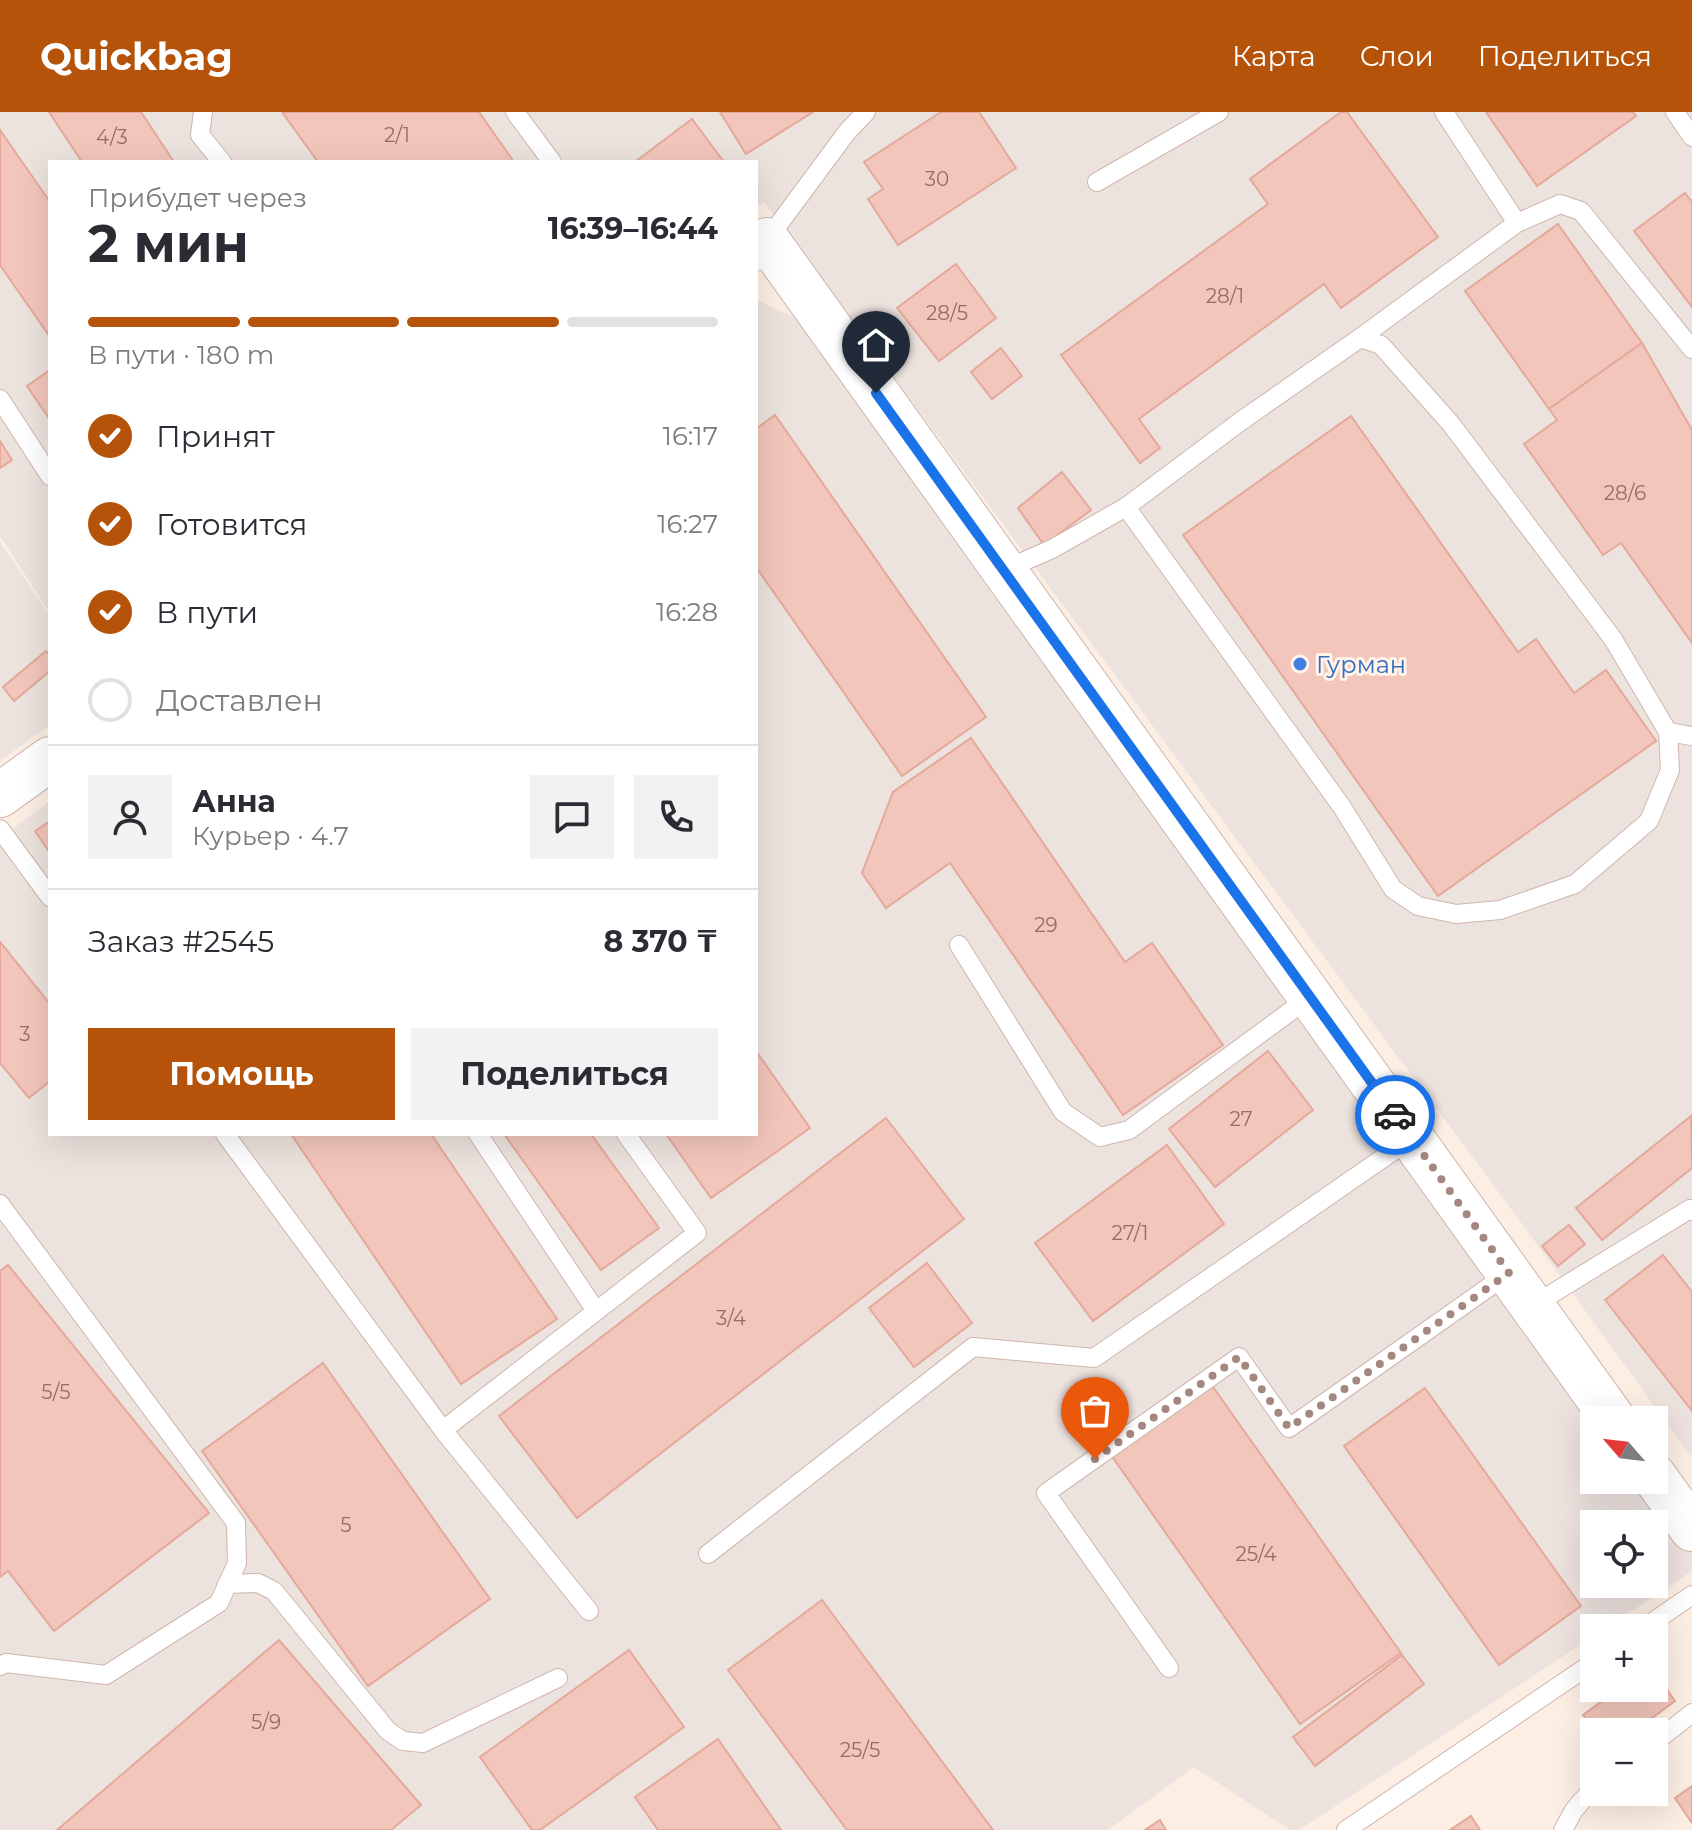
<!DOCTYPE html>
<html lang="ru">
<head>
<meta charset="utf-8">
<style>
  body { margin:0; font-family:Montserrat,sans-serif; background:#f2f2f3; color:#2b2b33; height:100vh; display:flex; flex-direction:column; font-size:30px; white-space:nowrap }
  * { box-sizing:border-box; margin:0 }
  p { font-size:26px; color:#7c7c81 }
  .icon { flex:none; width:44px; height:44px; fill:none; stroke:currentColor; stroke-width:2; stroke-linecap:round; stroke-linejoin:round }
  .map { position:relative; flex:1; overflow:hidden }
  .sheet { position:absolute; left:48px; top:48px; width:710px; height:976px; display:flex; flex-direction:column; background:#fff; border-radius:0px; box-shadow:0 8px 32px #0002 }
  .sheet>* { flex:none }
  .needle { width:52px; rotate:298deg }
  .fabs { position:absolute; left:1580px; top:1294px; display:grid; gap:16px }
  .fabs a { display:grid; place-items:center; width:88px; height:88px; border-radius:0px; background:#fff; box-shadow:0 8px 32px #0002; font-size:40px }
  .pin { position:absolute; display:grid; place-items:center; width:68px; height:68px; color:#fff; margin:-82px -34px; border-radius:50% 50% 50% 0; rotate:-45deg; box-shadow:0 0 8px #0007 }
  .pin .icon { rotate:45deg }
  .courier { position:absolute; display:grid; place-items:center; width:80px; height:80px; margin:-40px; border:6px solid #1a73e8; border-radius:50%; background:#fff; color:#222; box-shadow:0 2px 10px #0007 }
  .summary em { font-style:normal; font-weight:700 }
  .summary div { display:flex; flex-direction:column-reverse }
  .summary { display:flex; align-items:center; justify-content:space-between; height:136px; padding:0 40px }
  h1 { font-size:52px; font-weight:700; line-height:60px }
  .bar { display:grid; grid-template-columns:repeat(4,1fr); gap:12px 8px; align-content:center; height:96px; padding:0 40px }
  .bar i { height:10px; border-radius:6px; background:#e1e1e2 }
  .bar .on { background:#b45309 }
  .bar p { grid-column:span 4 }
  .line { display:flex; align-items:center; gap:20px; padding:0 40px; border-top:2px solid #e1e1e2 }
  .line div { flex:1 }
  .round { display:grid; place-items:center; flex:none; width:84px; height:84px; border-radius:0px; background:#f2f2f3 }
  ol { padding:0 40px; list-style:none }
  li { display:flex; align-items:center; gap:24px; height:88px }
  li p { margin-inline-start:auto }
  li .icon { padding:8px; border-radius:50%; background:#b45309; color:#fff; stroke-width:4 }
  li:last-child { color:#7c7c81 }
  li i { width:44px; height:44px; border:4px solid #e1e1e2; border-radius:50% }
  .button { display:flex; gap:16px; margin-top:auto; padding:16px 40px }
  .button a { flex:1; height:92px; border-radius:0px; background:#b45309; color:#fff; font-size:32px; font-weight:700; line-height:92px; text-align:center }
  .button a+a { background:#f2f2f3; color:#2b2b33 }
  header { display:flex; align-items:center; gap:48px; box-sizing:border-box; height:112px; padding:0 40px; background:#b45309; color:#fff }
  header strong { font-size:38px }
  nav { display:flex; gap:44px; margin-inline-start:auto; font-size:28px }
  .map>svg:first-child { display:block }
  .industrial { fill:#ece2de; fill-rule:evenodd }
  .building { fill:#f2c6bb; stroke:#e5a99b; stroke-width:2 }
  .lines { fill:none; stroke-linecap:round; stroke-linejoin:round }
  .service-casing { stroke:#d0b6ad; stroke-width:20 }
  .tertiary-casing { stroke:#d0b6ad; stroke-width:46 }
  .service { stroke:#fff; stroke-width:18 }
  .tertiary { stroke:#fff; stroke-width:44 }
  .done { stroke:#a4877f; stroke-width:8; stroke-dasharray:0 14.4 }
  .route { stroke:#1a73e8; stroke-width:10 }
  .shop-dot { fill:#3f7fe0; stroke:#fff3ea; stroke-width:3 }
  .labels { text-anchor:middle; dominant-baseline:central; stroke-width:6; stroke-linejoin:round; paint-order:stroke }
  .number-label { font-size:20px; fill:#946e66 }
  .shop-label { font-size:24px; fill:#366cbe; stroke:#fff3ea; text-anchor:start }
</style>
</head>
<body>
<header>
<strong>Quickbag</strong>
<nav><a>Карта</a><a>Слои</a><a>Поделиться</a></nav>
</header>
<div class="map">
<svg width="1692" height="1718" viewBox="0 0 1692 1718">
  <rect width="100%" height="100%" fill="#fceee3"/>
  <g class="industrial">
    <polygon points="0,0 1692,0 1692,1346 1531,1124 764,90 756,95 756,50 50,50 50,501 0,424"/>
    <path d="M 756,188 L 823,218 L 1594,1308 L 1594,1368 L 1654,1368 L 1692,1424 L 1692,1459 L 1606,1516 L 1594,1516 L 1594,1524 L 1299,1718 L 1290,1718 L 1194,1655 L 1108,1718 L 0,1718 L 0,726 L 50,689 L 50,1022 L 756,1022 ZM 1594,1412 L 1654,1412 L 1654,1472 L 1594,1472 Z"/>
    <polygon points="0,430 50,504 50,613 0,649"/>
  </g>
  <g class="building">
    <polygon points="49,0 141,0 174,50 82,50"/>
    <polygon points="282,0 479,0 514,50 318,50"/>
    <polygon points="720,0 813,0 746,42"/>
    <polygon points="941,0 979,0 1016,56 898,133 868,87 883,77 864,50"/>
    <polygon points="1341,0 1347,0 1438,125 1341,196 1324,172 1139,307 1160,336 1140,351 1061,243 1268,92 1250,67"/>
    <polygon points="1486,0 1633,0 1636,4 1537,74"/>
    <polygon points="692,7 724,50 635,50"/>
    <polygon points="0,18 50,90 50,225 0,153"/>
    <polygon points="1685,81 1692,90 1692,195 1634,119"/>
    <polygon points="1558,112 1642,231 1549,297 1465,179"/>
    <polygon points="956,152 996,206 939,249 897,196"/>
    <polygon points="1642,231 1692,318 1692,531 1621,431 1603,443 1524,332 1557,308 1549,297"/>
    <polygon points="1001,236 1022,264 992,287 971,260"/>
    <polygon points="50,258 50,308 27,274"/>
    <polygon points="775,303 986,605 902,664 756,455 756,317"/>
    <polygon points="1351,304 1518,540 1536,527 1574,581 1606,558 1656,629 1438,784 1183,423"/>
    <polygon points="0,329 12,348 0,356"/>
    <polygon points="1062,360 1091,398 1044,433 1018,396"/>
    <polygon points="46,539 50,544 50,559 14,589 3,575"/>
    <polygon points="971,626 1125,850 1152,831 1223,933 1123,1003 950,751 886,796 862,761 893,680"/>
    <polygon points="50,709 50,741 35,719"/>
    <polygon points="0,830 50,892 50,969 29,986 0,951"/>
    <polygon points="756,939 810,1016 711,1086 666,1022 756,1022"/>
    <polygon points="1268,939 1313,998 1215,1075 1169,1017"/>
    <polygon points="1691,1004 1692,1056 1602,1128 1576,1096"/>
    <polygon points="886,1006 964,1107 577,1406 499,1304"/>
    <polygon points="291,1022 431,1022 557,1207 461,1272"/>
    <polygon points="504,1022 591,1022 659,1116 601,1158"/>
    <polygon points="1167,1033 1224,1112 1093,1209 1035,1131"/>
    <polygon points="1569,1113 1585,1132 1558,1154 1542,1134"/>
    <polygon points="1663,1143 1692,1180 1692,1299 1605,1188"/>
    <polygon points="927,1151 972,1211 914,1255 869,1196"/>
    <polygon points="8,1153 209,1401 54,1519 8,1459 0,1465 0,1159"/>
    <polygon points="323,1251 490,1487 368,1574 202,1339"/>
    <polygon points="1211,1272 1401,1541 1300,1612 1111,1343"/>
    <polygon points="1425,1276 1581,1494 1499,1553 1344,1334"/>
    <polygon points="822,1488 993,1718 847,1718 728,1558"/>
    <polygon points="279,1528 421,1693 391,1718 57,1718"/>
    <polygon points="629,1538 684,1615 540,1718 532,1718 480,1645"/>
    <polygon points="1402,1543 1424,1572 1315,1654 1293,1625"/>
    <polygon points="1654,1559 1675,1589 1633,1620 1596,1620 1583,1603 1620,1576 1654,1576"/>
    <polygon points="718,1627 781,1718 658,1718 635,1685"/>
    <polygon points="1692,1674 1692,1711 1675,1686"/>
    <polygon points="1471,1704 1480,1718 1450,1718"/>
    <polygon points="1160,1708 1166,1718 1145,1718"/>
  </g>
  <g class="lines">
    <defs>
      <g id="service">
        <polyline points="203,0 200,23 222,50"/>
        <polyline points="515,0 552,50"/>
        <polyline points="1444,0 1517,111"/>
        <polyline points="1675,0 1692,25"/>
        <polyline points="1097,70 1219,0"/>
        <polyline points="767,128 847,20 866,0"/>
        <polyline points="1360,226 1517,111 1560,92 1581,99 1692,237"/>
        <polyline points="0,287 50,364"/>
        <polyline points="1126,395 1342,695 1393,777 1418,794 1456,802 1500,798 1575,772 1649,709 1670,658 1668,620"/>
        <polyline points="1004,458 1052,437 1126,395 1241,309 1360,226 1381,233 1451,312 1613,527 1668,620 1692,624"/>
        <polyline points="0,717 50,785"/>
        <polyline points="959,833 1063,1000 1100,1025 1129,1018 1310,885"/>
        <polyline points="225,1022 443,1318 589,1499"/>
        <polyline points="478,1022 596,1199"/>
        <polyline points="0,1092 236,1411 237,1451 219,1491 106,1563 6,1551 0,1554"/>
        <polyline points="1532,1194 1690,1097 1692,1099"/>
        <polyline points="443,1318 697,1121 626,1022"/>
        <polyline points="708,1442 973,1235 1094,1246 1412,1026"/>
        <polyline points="227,1472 258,1471 274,1479 388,1619 403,1629 423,1631 558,1566"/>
        <polyline points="1644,1516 1692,1483"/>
        <polyline points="1169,1556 1046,1381 1239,1245 1289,1316 1509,1161"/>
        <polyline points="1654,1631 1692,1601"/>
        <polyline points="1346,1718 1594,1550"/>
        <polyline points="1563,1718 1574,1698 1594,1675"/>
      </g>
      <g id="tertiary">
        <polyline points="756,136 767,128 1614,1308"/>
        <polyline points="0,683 50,647"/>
        <polyline points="1654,1364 1692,1417"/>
      </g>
    </defs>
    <use href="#service" class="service-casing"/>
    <use href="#tertiary" class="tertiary-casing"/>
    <use href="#service" class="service"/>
    <use href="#tertiary" class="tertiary"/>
  </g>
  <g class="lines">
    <polyline class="done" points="1095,1347 1239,1245 1289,1316 1509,1161 1395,1003"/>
    <polyline class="route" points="876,281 1395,1003"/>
  </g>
  <circle class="shop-dot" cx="1300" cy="552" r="8"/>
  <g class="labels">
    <g class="number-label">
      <text x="397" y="23">2/1</text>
      <text x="112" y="25">4/3</text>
      <text x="937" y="67">30</text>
      <text x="1225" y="184">28/1</text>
      <text x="947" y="201">28/5</text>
      <text x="1625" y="381">28/6</text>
      <text x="1046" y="813">29</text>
      <text x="25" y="922">3</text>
      <text x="1241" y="1007">27</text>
      <text x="1130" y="1121">27/1</text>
      <text x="731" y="1206">3/4</text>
      <text x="56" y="1280">5/5</text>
      <text x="346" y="1413">5</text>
      <text x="1256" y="1442">25/4</text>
      <text x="266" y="1610">5/9</text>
      <text x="860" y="1638">25/5</text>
    </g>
    <g class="shop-label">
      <text x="1316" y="552">Гурман</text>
    </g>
  </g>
</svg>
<div class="fabs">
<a><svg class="needle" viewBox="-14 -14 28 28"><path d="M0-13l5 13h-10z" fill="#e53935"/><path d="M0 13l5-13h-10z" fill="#7c7c81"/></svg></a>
<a><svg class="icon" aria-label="locate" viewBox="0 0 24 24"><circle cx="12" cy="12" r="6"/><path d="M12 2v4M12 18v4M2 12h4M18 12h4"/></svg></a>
<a>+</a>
<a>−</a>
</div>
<div class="pin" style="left:1095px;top:1347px;background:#ea580c"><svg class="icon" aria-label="bag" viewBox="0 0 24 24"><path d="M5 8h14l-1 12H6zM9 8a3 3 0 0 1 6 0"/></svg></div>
<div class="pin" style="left:876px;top:281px;background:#1f2937"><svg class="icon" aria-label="home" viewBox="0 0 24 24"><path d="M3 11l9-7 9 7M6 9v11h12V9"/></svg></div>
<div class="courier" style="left:1395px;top:1003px"><svg class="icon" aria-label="car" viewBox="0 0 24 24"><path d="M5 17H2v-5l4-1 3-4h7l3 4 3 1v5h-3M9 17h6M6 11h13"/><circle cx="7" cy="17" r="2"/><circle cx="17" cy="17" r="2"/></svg></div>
<section class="sheet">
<div class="summary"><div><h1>2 мин</h1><p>Прибудет через</p></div><em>16:39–16:44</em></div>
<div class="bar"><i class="on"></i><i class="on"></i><i class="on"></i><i></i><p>В пути · 180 m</p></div>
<ol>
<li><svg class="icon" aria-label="check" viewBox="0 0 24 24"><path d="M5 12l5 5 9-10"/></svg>Принят<p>16:17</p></li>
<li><svg class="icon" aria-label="check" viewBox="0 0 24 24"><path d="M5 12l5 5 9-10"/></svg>Готовится<p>16:27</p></li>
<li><svg class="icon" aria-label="check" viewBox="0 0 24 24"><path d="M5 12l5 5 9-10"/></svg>В пути<p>16:28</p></li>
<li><i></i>Доставлен</li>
</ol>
<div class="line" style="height:144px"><a class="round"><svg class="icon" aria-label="person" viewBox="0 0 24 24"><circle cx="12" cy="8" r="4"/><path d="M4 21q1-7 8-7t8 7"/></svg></a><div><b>Анна</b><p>Курьер · 4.7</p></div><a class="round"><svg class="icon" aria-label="chat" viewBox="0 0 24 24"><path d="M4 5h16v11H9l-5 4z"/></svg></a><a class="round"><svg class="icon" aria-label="phone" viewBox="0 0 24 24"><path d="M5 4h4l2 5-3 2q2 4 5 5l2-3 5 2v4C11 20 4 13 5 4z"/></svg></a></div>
<div class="line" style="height:104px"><div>Заказ #2545</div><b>8 370 ₸</b></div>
<div class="button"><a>Помощь</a><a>Поделиться</a></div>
</section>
</div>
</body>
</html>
